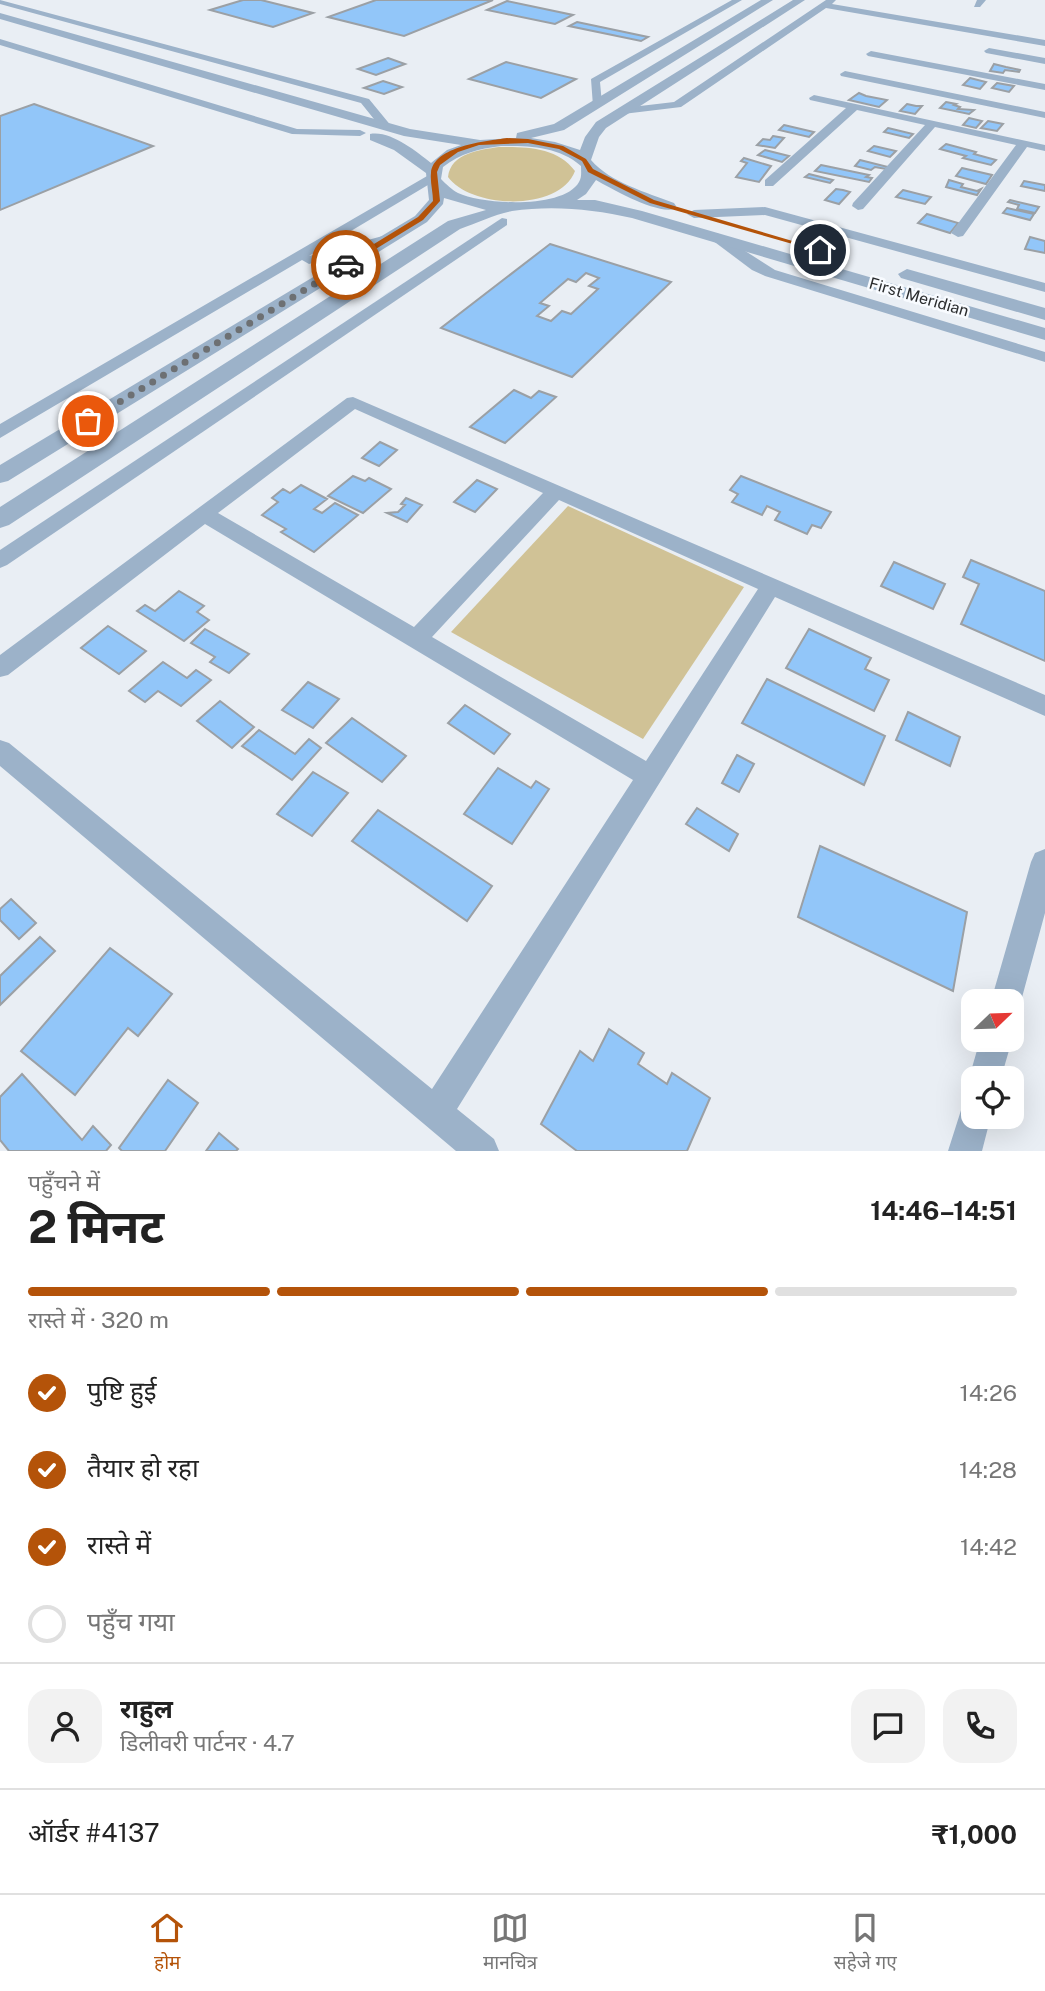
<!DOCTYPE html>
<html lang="hi">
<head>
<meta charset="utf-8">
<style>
  body { margin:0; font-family:"Public Sans","Noto Sans Devanagari",sans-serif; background:#f2f2f2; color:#222; height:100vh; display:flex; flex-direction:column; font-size:26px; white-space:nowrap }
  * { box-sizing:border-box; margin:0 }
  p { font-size:23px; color:#767676 }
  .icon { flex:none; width:38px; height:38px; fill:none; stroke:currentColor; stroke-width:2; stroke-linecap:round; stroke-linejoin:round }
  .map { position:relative; height:1151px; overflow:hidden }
  .sheet { display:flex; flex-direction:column; background:#fff; flex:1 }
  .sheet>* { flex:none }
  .needle { width:46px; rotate:67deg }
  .buttons { position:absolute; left:961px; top:989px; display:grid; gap:14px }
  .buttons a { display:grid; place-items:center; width:63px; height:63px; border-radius:14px; background:#fff; box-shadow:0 7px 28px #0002; font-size:35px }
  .pin { position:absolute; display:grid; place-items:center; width:60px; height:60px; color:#fff; margin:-30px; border:4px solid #fff; border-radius:50%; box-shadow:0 2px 7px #0007 }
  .courier { position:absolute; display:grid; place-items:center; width:70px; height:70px; margin:-35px; border:5px solid #b45309; border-radius:50%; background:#fff; color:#222; box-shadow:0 2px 9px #0007 }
  .overview em { font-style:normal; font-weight:700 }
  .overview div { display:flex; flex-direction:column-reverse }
  .overview { display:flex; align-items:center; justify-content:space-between; height:119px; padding:0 28px }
  h1 { font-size:46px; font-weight:700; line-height:52px }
  .bar { display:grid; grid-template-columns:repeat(4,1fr); gap:10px 7px; align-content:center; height:84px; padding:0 28px }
  .bar i { height:9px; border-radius:5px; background:#e0e0e0 }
  .bar .selected { background:#b45309 }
  .bar p { grid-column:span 4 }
  .line { display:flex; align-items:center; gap:18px; padding:0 28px; border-top:2px solid #e0e0e0 }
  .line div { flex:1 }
  .round { display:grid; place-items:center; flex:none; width:74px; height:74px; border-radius:21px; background:#f2f2f2 }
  ol { padding:0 28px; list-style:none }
  li { display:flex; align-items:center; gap:21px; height:77px }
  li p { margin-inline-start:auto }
  li .icon { padding:7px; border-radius:50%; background:#b45309; color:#fff; stroke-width:4 }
  li:last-child { color:#767676 }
  li i { width:38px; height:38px; border:4px solid #e0e0e0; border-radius:50% }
  .dock { display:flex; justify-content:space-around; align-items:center; height:98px; border-top:2px solid #e0e0e0; background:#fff; font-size:19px; color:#767676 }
  .dock a { display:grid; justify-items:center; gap:4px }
  .dock .selected { color:#b45309 }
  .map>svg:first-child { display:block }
  .green { fill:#d0c296 }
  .building { fill:#92c6f9; stroke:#9ba0a5; stroke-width:2; fill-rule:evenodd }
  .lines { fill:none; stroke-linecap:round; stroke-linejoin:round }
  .minor { fill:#9cb2c9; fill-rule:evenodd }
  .tertiary { fill:#9cb2c9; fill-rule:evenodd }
  .route { fill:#b45309 }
  .done { stroke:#6d7073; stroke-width:7; stroke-dasharray:0 12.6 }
  .labels { text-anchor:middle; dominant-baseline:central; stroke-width:5; stroke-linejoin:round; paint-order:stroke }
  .far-street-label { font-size:16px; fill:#2a2c2e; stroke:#f8fbff }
</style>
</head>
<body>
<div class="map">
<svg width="1045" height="1151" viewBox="0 0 1045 1151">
  <rect width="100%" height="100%" fill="#e9eef4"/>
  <g class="green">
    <path d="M 499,147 C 527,147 557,147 575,171 C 560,212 471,209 448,177 C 451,153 479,150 499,147 Z"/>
    <polygon points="568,506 744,587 643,739 451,632"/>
  </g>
  <g class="building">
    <polygon points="243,0 261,0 313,13 273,27 210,10"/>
    <polygon points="376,0 493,0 404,36 328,17"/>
    <polygon points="507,1 573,15 555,24 487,10"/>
    <polygon points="577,22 648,37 641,41 569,26"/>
    <polygon points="388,58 405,64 376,75 358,69"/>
    <polygon points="506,62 576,79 541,98 469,79"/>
    <polygon points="994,64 1006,67 1020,70 1019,72 1005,70 1003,73 990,71"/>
    <polygon points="970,78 986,82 980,89 963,85"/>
    <polygon points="383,81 402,87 384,94 364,88"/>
    <polygon points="997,83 1014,86 1009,92 992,88"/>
    <polygon points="859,93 866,96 887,100 879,107 849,100"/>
    <polygon points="946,102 956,104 954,105 960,107 958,109 974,110 969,114 940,108"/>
    <polygon points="34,104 153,146 0,210 0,116"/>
    <polygon points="907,104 916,106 922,106 915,114 900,111"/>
    <polygon points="969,118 982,121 976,128 963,125"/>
    <polygon points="988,121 1003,124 997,131 981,128"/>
    <polygon points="784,125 814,132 809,137 779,130"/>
    <polygon points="888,128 913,134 909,138 884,132"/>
    <polygon points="773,136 784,138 775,148 757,145 763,139 770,140"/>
    <polygon points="946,144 976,152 974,154 996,160 991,165 963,158 966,156 940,149"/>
    <polygon points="874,146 896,151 890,157 868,151"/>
    <polygon points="765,150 789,156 782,162 758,155"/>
    <polygon points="744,158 771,166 759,182 736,177 747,163 741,161"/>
    <polygon points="860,160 888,167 886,169 875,167 871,170 855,166"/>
    <polygon points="821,165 869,175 866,177 872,178 869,182 815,171"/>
    <polygon points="962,168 992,175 986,184 956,176"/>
    <polygon points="809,174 833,180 830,183 805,177"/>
    <polygon points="949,180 963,184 961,187 977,191 981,189 977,195 946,187"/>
    <polygon points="1024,181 1045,185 1045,191 1021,186"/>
    <polygon points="836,189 843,190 850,192 839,204 825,200"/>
    <polygon points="903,190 931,197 925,204 896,197"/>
    <polygon points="1010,200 1039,207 1035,213 1017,209 1019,205 1008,202"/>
    <polygon points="1007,208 1034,214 1030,220 1003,213"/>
    <polygon points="927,214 958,223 950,233 918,223"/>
    <polygon points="1030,237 1045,241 1045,253 1025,249"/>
    <path d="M 550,244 L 671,282 L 572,377 L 441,328 ZM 586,273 L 599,278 L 589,286 L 598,289 L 571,314 L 562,311 L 551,321 L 537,316 L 549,306 L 540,303 L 568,279 L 576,282 Z"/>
    <polygon points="514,390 531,398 539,391 556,397 505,443 470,427"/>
    <polygon points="380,442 397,450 379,466 362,458"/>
    <polygon points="353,476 365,481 369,478 391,489 363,513 328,496"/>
    <polygon points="741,476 831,512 821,528 812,525 807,534 775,520 780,512 767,506 762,515 732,502 738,494 730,490"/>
    <polygon points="477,480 497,489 475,512 454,502"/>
    <polygon points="301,485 327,499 314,509 322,513 335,503 358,515 314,552 281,532 286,529 262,515 278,502 272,498 283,489 290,493"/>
    <polygon points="406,498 422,505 407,522 387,513 398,512 405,505 401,504"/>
    <polygon points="971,560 1045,591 1045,661 961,624 979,584 963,577"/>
    <polygon points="894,562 945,584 933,609 881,586"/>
    <polygon points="179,591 204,606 197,612 209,620 184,641 137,611 145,605 155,611"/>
    <polygon points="108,626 146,651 119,674 81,648"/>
    <polygon points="205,629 249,654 229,673 210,662 215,657 191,643"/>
    <polygon points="809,629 871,658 865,669 889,680 874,711 786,668"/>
    <polygon points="163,662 187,678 196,670 211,680 181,706 158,691 145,702 129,691"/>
    <polygon points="767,679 885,736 864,785 742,723"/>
    <polygon points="308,682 339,699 313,728 282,710"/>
    <polygon points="220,701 254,727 232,748 197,721"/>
    <polygon points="465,705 510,734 494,754 448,723"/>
    <polygon points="908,712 960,737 950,766 896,740"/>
    <polygon points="352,718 406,756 382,782 326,743"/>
    <polygon points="259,730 295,754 309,739 321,748 292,780 242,746"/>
    <polygon points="737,755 754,764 739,792 722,783"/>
    <polygon points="498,768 531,788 536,781 549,789 512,844 464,814"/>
    <polygon points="313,772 348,793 312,836 277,814"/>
    <polygon points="697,808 738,834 729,851 686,824"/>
    <polygon points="378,810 492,886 467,921 352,841"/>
    <polygon points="820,846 967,912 953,991 798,917"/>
    <polygon points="11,899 36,923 19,939 0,920 0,909"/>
    <polygon points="40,937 55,951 0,1005 0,976"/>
    <polygon points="110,948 172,994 138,1036 128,1028 75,1095 21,1051"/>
    <polygon points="609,1029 644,1053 638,1064 667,1084 672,1073 710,1098 687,1151 577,1151 541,1124 580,1051 593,1061"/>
    <polygon points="22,1074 82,1140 93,1126 111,1145 106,1151 9,1151 0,1140 0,1097"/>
    <polygon points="168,1080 198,1103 165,1151 122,1151 119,1148"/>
    <polygon points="219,1133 238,1149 236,1151 206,1151"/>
  </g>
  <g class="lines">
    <g class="minor">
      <polygon points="0,0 369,99 392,127 382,129 361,103 0,4"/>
      <polygon points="732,0 742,0 600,82 602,104 593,106 591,79"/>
      <polygon points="826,0 836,0 832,4 1045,40 1045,46 826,8 681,107 623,114 618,111 623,108 674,102"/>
      <polygon points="977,0 986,0 980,7 974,7"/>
      <polygon points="0,39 297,129 360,130 366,133 360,136 292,134 0,45"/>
      <polygon points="989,48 1045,58 1045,64 986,53 984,51"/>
      <polygon points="871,51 1045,84 1045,90 868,56 866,54"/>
      <polygon points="845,71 1045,112 1045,118 841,76 840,74"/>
      <polygon points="814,95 1045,145 1045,151 1027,147 963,236 958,237 951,233 1016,145 935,127 863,209 858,210 852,206 853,203 925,125 857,110 773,186 765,186 765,180 846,108 810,100 809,98"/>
      <polygon points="434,172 440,176 438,179 309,256 390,234 395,235 395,241 309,264 302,260 0,438 0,424"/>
      <polygon points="765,207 1045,283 1045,292 765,215 694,218 687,214 694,210"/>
      <polygon points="502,218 507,219 507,225 7,565 0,568 0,550"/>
      <polygon points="717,233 775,270 1045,352 1045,362 765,276 752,270 712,240 712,234"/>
      <path d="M 353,397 L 1045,695 L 1045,716 L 775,597 L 457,1109 L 494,1139 L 499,1151 L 456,1151 L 0,766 L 0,740 L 9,743 L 432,1089 L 633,780 L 205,524 L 8,675 L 0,677 L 0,655 L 347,398 ZM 355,409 L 543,493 L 414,627 L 218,513 ZM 559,500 L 758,589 L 646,761 L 432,637 Z"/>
      <polygon points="1045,849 1045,913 1021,1001 1017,1012 1012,1014 1012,1001 991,1001 1031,862 1035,853"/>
      <polygon points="980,1040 1012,1040 1001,1078 973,1078 973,1088 969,1078"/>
      <polygon points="973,1100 973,1116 991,1116 982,1151 948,1151 963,1104"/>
    </g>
    <g class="tertiary">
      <path d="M 761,0 L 773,0 L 564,130 L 531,138 L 555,142 L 580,150 L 585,137 L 596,122 L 793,0 L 805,0 L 606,128 L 599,137 L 591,160 C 611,183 646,192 674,203 L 676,206 L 674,209 C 656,214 612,189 596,180 L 586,194 L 577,200 L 595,200 L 642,211 L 1045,328 L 1045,340 L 632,218 C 593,209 552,205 512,211 C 496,214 476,223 460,229 L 9,525 L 0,528 L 0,507 L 448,221 L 486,210 L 444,198 L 443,204 L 427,222 L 8,481 L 0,483 L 0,465 L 415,216 L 429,200 L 426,173 L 394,150 L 370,140 L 370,134 C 390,130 416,151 431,163 L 447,150 L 461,145 L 404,136 L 0,19 L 0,13 L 410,129 L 480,140 L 516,138 L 517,133 L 554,124 ZM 501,146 C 529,146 558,146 581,166 C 581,172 582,177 579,182 C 564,209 483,205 458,193 C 452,190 446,184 441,179 L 443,167 C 461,153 478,149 501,146 Z"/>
      <polygon points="907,269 1045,308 1045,320 901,278 898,274"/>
    </g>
  </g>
  <path class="route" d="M 507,138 L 528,139 L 563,146 L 586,159 L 593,169 L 654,200 L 823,250 L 817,251 L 650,203 L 588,172 L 582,161 L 559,149 L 528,143 L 479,145 L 458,152 L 440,165 L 437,172 L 440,201 L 423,220 L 348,266 L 343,266 L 343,263 L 418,217 L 433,201 C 433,192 430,182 431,173 C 433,146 487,141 507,138 Z"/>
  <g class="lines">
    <polyline class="done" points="88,421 346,265"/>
  </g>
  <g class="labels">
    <g class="far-street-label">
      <text transform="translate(919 297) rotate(16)">First Meridian</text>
    </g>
  </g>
</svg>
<div class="buttons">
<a><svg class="needle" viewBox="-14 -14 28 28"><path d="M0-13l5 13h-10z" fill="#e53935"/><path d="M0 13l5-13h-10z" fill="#767676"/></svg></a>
<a><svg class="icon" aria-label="locate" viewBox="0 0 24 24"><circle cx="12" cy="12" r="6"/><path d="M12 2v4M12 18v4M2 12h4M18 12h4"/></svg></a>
</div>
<div class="pin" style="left:88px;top:421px;background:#ea580c"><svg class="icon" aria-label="bag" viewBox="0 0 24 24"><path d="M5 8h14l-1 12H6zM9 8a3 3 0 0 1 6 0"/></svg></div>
<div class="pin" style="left:820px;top:250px;background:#1f2937"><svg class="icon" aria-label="home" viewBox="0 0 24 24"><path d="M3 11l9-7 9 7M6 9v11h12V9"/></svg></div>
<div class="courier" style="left:346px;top:265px"><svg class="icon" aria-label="car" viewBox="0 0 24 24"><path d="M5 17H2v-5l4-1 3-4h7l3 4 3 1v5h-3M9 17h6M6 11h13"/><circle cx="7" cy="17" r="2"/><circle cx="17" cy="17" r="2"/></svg></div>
</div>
<section class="sheet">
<div class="overview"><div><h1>2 मिनट</h1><p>पहुँचने में</p></div><em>14:46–14:51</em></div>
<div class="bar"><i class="selected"></i><i class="selected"></i><i class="selected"></i><i></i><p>रास्ते में · 320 m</p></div>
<ol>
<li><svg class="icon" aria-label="check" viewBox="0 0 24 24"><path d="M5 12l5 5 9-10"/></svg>पुष्टि हुई<p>14:26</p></li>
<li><svg class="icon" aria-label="check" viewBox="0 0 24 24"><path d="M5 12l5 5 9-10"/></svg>तैयार हो रहा<p>14:28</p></li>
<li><svg class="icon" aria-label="check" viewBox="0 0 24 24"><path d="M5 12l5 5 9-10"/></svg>रास्ते में<p>14:42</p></li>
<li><i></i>पहुँच गया</li>
</ol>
<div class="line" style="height:126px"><a class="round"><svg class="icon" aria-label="person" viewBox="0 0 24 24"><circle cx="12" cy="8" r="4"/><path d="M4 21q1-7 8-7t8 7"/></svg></a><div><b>राहुल</b><p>डिलीवरी पार्टनर · 4.7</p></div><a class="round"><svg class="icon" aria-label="chat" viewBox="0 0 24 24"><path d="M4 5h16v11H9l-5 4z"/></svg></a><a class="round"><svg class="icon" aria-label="phone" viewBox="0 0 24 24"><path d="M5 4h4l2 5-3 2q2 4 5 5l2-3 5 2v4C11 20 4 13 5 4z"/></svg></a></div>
<div class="line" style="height:91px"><div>ऑर्डर #4137</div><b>₹1,000</b></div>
</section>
<nav class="dock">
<a class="selected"><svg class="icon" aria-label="home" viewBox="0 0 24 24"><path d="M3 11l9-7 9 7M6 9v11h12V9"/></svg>होम</a>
<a><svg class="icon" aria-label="map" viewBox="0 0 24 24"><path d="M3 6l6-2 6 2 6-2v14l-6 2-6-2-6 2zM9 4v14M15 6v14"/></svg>मानचित्र</a>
<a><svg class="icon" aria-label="saved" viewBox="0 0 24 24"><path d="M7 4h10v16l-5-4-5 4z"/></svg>सहेजे गए</a>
</nav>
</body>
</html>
